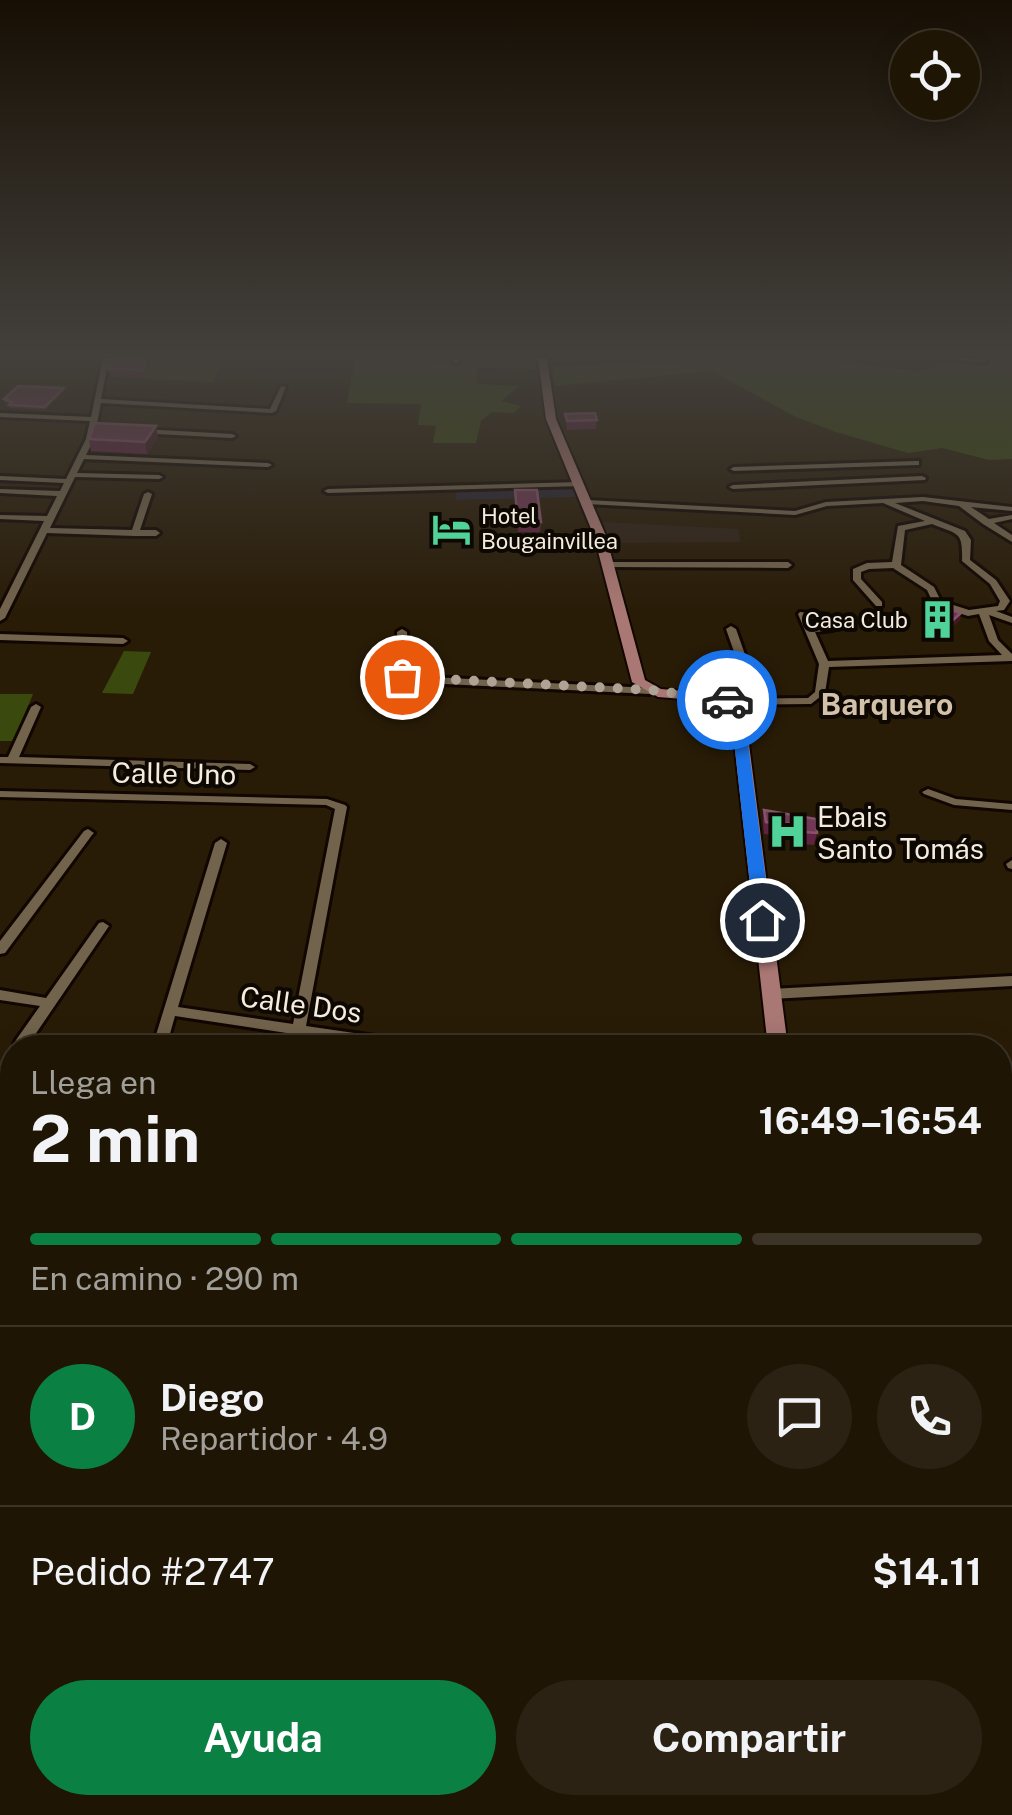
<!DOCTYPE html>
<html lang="es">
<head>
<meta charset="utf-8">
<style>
  body { margin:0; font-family:"Public Sans",sans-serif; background:#2c2213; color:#f1f3f6; height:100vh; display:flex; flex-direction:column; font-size:38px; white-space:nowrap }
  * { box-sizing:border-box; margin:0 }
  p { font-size:32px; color:#a19f9a }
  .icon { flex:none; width:55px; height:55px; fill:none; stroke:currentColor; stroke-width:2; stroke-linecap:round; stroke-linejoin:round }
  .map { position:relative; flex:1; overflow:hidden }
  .panel { position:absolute; left:0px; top:1035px; width:1012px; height:780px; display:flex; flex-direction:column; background:#1f1505; border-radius:40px 40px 0 0; box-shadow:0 5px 25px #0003,0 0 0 2px #3c3427 }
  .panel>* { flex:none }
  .controls { position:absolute; left:890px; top:30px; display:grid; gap:20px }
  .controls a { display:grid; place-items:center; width:90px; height:90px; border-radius:50%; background:#1f1505; box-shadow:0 5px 25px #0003,0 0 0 2px #3c3427; font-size:50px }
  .pin { position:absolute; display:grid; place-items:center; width:85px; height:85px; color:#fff; margin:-42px; border:5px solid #fff; border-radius:50%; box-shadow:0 2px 10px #0007 }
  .courier { position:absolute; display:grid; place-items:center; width:100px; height:100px; margin:-50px; border:8px solid #1a73e8; border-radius:50%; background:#fff; color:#222; box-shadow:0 2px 12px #0007 }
  .summary em { font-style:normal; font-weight:700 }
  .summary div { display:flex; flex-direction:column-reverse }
  .summary { display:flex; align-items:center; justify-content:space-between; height:170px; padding:0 30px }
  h1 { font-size:65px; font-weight:700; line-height:75px }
  .bar { display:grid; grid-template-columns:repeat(4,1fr); gap:15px 10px; align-content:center; height:120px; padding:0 30px }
  .bar i { height:12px; border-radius:8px; background:#3c3427 }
  .bar .active { background:#0b8043 }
  .bar p { grid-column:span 4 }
  .line { display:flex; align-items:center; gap:25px; padding:0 30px; border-top:2px solid #3c3427 }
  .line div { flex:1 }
  .round { display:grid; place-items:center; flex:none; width:105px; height:105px; border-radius:52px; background:#2c2213 }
  .button { display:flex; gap:20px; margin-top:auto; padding:20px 30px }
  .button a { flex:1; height:115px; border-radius:60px; background:#0b8043; color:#fff; font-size:40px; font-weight:700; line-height:115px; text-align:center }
  .button a+a { background:#2c2213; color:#f1f3f6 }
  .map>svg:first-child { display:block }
  .commercial { fill:#312217 }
  .education { fill:#2a2232 }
  .green { fill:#3a490e }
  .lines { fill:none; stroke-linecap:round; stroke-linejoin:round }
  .minor-casing { stroke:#110600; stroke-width:6 }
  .major-casing { stroke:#110600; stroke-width:4 }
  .minor { fill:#72634c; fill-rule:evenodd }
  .major { fill:#aa7874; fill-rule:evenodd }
  .wall { fill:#602243 }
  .shaded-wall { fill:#431724 }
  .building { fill:#703854; stroke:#85546a; stroke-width:2.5 }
  .route { fill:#1a73e8 }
  .done { stroke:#aea394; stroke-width:10; stroke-dasharray:0 18 }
  .labels { text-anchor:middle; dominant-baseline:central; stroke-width:8; stroke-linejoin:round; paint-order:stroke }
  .far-poi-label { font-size:22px; fill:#f5ece0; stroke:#0d0802; text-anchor:start }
  .street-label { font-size:28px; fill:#f5ece0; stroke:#0d0802 }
  .poi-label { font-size:28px; fill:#f5ece0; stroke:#0d0802; text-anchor:start }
  .neighbourhood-label { font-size:30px; font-weight:bold; fill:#d3c2a9; stroke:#0d0802 }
</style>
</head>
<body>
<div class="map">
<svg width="1012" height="1815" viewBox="0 0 1012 1815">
  <rect width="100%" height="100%" fill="#291c07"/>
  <polygon class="commercial" points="603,522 738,529 741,542 610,543"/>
  <polygon class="education" points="573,487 576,497 456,500 456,489"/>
  <g class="green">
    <polygon points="150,358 222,359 214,382 145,379"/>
    <polygon points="355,358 432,358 433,363 535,358 536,369 477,368 477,384 519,386 501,401 521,406 514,413 492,412 481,421 476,443 433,443 436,426 418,425 421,404 347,403"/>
    <polygon points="681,358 812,358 921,372 942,364 1012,358 1012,459 989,460 942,448 908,453 836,432 796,417 712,371 555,386 552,367 691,361"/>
    <polygon points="124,651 151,652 133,694 102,693"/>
    <polygon points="0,694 33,694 14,741 0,741"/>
    <polygon points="6,1182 12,1183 12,1270 1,1289 0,1202"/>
    <polygon points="12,1319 12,1436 0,1458 0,1339"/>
  </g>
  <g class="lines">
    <defs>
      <g id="minor">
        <polygon points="103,358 109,358 101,399 270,409 281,386 286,387 276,411 272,413 101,403 94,439 86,455 268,463 272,465 268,467 84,459 77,473 159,475 163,477 159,479 75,477 50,528 132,530 144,494 148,492 152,494 140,530 156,530 160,533 156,536 135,536 47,533 5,618 0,621 0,609 44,521 0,519 0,515 47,516 57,496 0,493 0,489 60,491 64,483 0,480 0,476 66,479 86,439 90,421 0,417 0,413 91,417"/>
        <polygon points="453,358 459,358 458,363 454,363"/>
        <polygon points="948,358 968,358 987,361 984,363"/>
        <polygon points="141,429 232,434 236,436 232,438 138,433 138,429"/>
        <polygon points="916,461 919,461 919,465 734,471 730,469 734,467"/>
        <polygon points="922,476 926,478 925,480 733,489 729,487 733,485"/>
        <polygon points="579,482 583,484 582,486 328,493 324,491 328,489"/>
        <path d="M 923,497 L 1012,507 L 1012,511 L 971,507 L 989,519 L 1012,515 L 1012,519 L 994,523 L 1012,535 L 1012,542 L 983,524 L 959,506 L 923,501 L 895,503 L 965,531 L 971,540 L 970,560 L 996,580 L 1010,601 L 1004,610 L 996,611 L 1012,617 L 1012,623 L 989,615 L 998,640 L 1012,654 L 1012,661 L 829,667 L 825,693 L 811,704 L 731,705 L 726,702 L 731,699 L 808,698 L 815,692 L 819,664 L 798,614 L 800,612 L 827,615 L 832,618 L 835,628 L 833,630 L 815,632 L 828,661 L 1002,655 L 989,641 L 979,614 L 968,616 L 934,605 L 927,590 L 893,568 L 869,569 L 861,572 L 861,579 L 882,602 L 882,606 L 876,606 L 853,580 L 853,569 L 867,563 L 892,562 L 898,526 L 925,521 L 883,503 L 827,506 L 795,515 L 587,504 L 583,502 L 587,500 L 795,511 L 826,502 ZM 932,524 C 958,535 963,530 962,561 L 990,584 L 1000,601 L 998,606 L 969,610 L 941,601 L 934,587 L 901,565 L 905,530 ZM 809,618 L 823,620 L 825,625 L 813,626 Z"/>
        <polygon points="608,562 788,562 792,565 788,568 605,567 604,565"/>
        <polygon points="731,626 736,629 748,663 728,698 723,701 718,698 738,663 726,629"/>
        <polygon points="402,629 407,632 409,676 650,688 655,691 650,694 404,682 399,679 397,632"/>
        <polygon points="0,634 123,638 128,641 123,644 0,640"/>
        <polygon points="36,704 41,707 19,757 250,764 255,767 250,770 0,763 0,757 8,757 31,707"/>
        <polygon points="928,789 956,799 1012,804 1012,810 954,805 924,794 922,792"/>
        <polygon points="0,791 327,799 345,805 347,807 306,1026 423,1043 430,1048 385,1048 175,1016 166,1048 152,1048 215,843 221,839 227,843 178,1007 293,1024 335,809 326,805 0,797"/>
        <polygon points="88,829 94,833 92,835 5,953 0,954 0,941 84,831"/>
        <polygon points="1012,860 1012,869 1008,868 1006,864"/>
        <polygon points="103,922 109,926 26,1048 16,1048 14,1044 16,1040 40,1006 0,1000 0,990 46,998 99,923"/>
        <polygon points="1012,976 1012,986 771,999 766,997 764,994 766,991 771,989"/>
        <polygon points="1012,1110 1012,1139 1007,1137 1001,1120 1007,1112"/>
        <rect x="1000" y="1241" width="12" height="14"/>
        <polygon points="0,1293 12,1296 12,1310 0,1307"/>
        <path d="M 12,1453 C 13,1467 16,1486 0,1492 C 0,1478 0,1459 12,1453 Z"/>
        <polygon points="0,1496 12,1500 12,1518 0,1514"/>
        <polygon points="1000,1542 1012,1545 1012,1565 1000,1562"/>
        <polygon points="1000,1785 1012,1788 1012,1810 992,1804 1000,1802"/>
        <polygon points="327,1802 349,1802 345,1815 323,1815"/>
        <polygon points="590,1802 612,1802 610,1815 588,1815"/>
      </g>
      <g id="major">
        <polygon points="538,358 547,358 556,419 606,536 645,680 661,689 728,695 745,713 788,1048 768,1048 731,714 719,702 658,697 632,682 594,536 546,419"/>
        <polygon points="0,1766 12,1770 12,1800 0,1796"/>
        <polygon points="52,1802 113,1802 121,1815 61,1815 56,1813"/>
        <rect x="850" y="1802" width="32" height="13"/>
      </g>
    </defs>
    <use href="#minor" class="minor-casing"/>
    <use href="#major" class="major-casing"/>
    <use href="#minor" class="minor"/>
    <use href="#major" class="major"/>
  </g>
  <g class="wall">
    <polygon points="146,360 147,369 145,379 110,377 108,369"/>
    <polygon points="64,391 45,410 9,408 10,404 4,402 4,399"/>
    <polygon points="565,414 597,420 596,429 567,430"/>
    <polygon points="156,426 158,438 147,454 91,451 89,439"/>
    <polygon points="515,490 541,522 540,532 518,532"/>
    <polygon points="931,613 960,620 952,627 930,620"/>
    <polygon points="764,810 776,811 817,833 814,845 801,844 802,837 764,834 763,821"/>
    <polygon points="0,1135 11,1137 12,1140 12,1183 0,1202"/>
    <polygon points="195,1802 307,1802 309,1810 307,1815 198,1815 194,1805"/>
  </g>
  <g class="shaded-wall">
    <polygon points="64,388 64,391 45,410 45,407"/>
    <polygon points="156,426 158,438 147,454 145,442"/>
    <polygon points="961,613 960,620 952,627 953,620"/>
    <polygon points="9,1076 12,1090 0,1109 0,1090"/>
    <polygon points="6,1167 12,1183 0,1202 0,1176"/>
    <polygon points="0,1665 6,1675 0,1685"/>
    <polygon points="305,1802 307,1802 309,1810 307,1815 301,1815"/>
    <polygon points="46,1804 52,1814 52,1815 42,1815"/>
  </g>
  <g class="building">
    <polygon points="109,359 146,360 143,370 108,369"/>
    <polygon points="18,386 64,388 45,407 9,405 12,402 4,399"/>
    <polygon points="595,413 597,420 567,421 565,414"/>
    <polygon points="95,423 156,426 145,442 89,439"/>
    <polygon points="515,490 537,490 541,522 518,523"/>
    <polygon points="940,606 961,613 953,620 931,613"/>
    <polygon points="764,810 816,819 817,833 804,832 804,825 766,822"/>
    <polygon points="0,1075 9,1076 0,1090"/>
    <polygon points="0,1135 11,1137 7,1143 12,1145 12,1168 6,1167 0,1176"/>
    <polygon points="12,1736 12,1762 9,1761 5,1755"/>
    <polygon points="0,1792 12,1795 12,1802 46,1804 42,1815 0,1815"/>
    <polygon points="195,1802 305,1802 301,1815 223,1815 194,1805"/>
  </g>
  <linearGradient id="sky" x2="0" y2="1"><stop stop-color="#170f04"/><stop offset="0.58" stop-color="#43403c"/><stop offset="1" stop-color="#43403c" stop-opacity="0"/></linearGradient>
  <rect width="1012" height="612" fill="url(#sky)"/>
  <polygon class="route" points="722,697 732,697 744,713 771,920 762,925 754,920 731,714"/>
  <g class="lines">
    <polyline class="done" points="402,677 650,690 727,700"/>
  </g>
  <defs>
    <symbol id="hotel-bare" viewBox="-9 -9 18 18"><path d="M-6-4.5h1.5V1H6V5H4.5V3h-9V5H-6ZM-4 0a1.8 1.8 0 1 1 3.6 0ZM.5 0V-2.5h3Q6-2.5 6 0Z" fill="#4fd399" stroke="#0d0802" stroke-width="2.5" paint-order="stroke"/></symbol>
    <symbol id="building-bare" viewBox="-9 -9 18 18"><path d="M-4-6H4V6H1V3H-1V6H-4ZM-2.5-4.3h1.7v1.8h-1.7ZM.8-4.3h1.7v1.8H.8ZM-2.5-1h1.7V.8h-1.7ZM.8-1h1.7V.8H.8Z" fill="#4fd399" stroke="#0d0802" stroke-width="2.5" paint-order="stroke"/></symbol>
    <symbol id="hospital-bare" viewBox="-9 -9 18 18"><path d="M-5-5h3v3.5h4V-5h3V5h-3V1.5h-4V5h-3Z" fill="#4fd399" stroke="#0d0802" stroke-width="2.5" paint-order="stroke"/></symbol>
  </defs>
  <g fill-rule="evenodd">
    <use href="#hotel-bare" x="424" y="502" width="55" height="55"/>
    <use href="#building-bare" x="910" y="592" width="55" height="55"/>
    <use href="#hospital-bare" x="760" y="804" width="55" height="55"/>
  </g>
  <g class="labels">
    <g class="far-poi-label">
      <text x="481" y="516">Hotel<tspan x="481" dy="25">Bougainvillea</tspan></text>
      <text x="908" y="620" text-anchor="end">Casa Club</text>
    </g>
    <g class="street-label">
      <text transform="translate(174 773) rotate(1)">Calle Uno</text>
      <text transform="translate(301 1004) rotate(8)">Calle Dos</text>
    </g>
    <g class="poi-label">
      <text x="817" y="816">Ebais<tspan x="817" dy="32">Santo Tomás</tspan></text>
    </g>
    <g class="neighbourhood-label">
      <text x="887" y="704">Barquero</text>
    </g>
  </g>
</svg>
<div class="controls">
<a><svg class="icon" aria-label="locate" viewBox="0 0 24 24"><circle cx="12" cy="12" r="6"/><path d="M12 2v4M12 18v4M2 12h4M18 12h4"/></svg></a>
</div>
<div class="pin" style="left:402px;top:677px;background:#ea580c"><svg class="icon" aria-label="bag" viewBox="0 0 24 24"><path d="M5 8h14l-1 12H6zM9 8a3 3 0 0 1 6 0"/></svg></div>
<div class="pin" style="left:762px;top:920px;background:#1f2937"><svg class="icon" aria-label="home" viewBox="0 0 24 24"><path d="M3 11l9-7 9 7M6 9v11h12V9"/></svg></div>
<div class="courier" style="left:727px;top:700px"><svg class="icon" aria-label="car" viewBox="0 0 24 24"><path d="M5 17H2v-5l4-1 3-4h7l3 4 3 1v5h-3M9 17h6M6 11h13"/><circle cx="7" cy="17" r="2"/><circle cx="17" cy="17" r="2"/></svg></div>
<section class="panel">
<div class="summary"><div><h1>2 min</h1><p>Llega en</p></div><em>16:49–16:54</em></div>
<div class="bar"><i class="active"></i><i class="active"></i><i class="active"></i><i></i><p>En camino · 290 m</p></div>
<div class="line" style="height:180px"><b class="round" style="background:#0b8043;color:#fff">D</b><div><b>Diego</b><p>Repartidor · 4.9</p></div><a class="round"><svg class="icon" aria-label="chat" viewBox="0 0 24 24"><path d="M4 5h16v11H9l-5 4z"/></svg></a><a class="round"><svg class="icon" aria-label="phone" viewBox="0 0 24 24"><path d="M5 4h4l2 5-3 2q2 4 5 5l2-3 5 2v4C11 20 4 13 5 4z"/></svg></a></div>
<div class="line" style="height:130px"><div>Pedido #2747</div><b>$14.11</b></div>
<div class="button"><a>Ayuda</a><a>Compartir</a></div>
</section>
</div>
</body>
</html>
